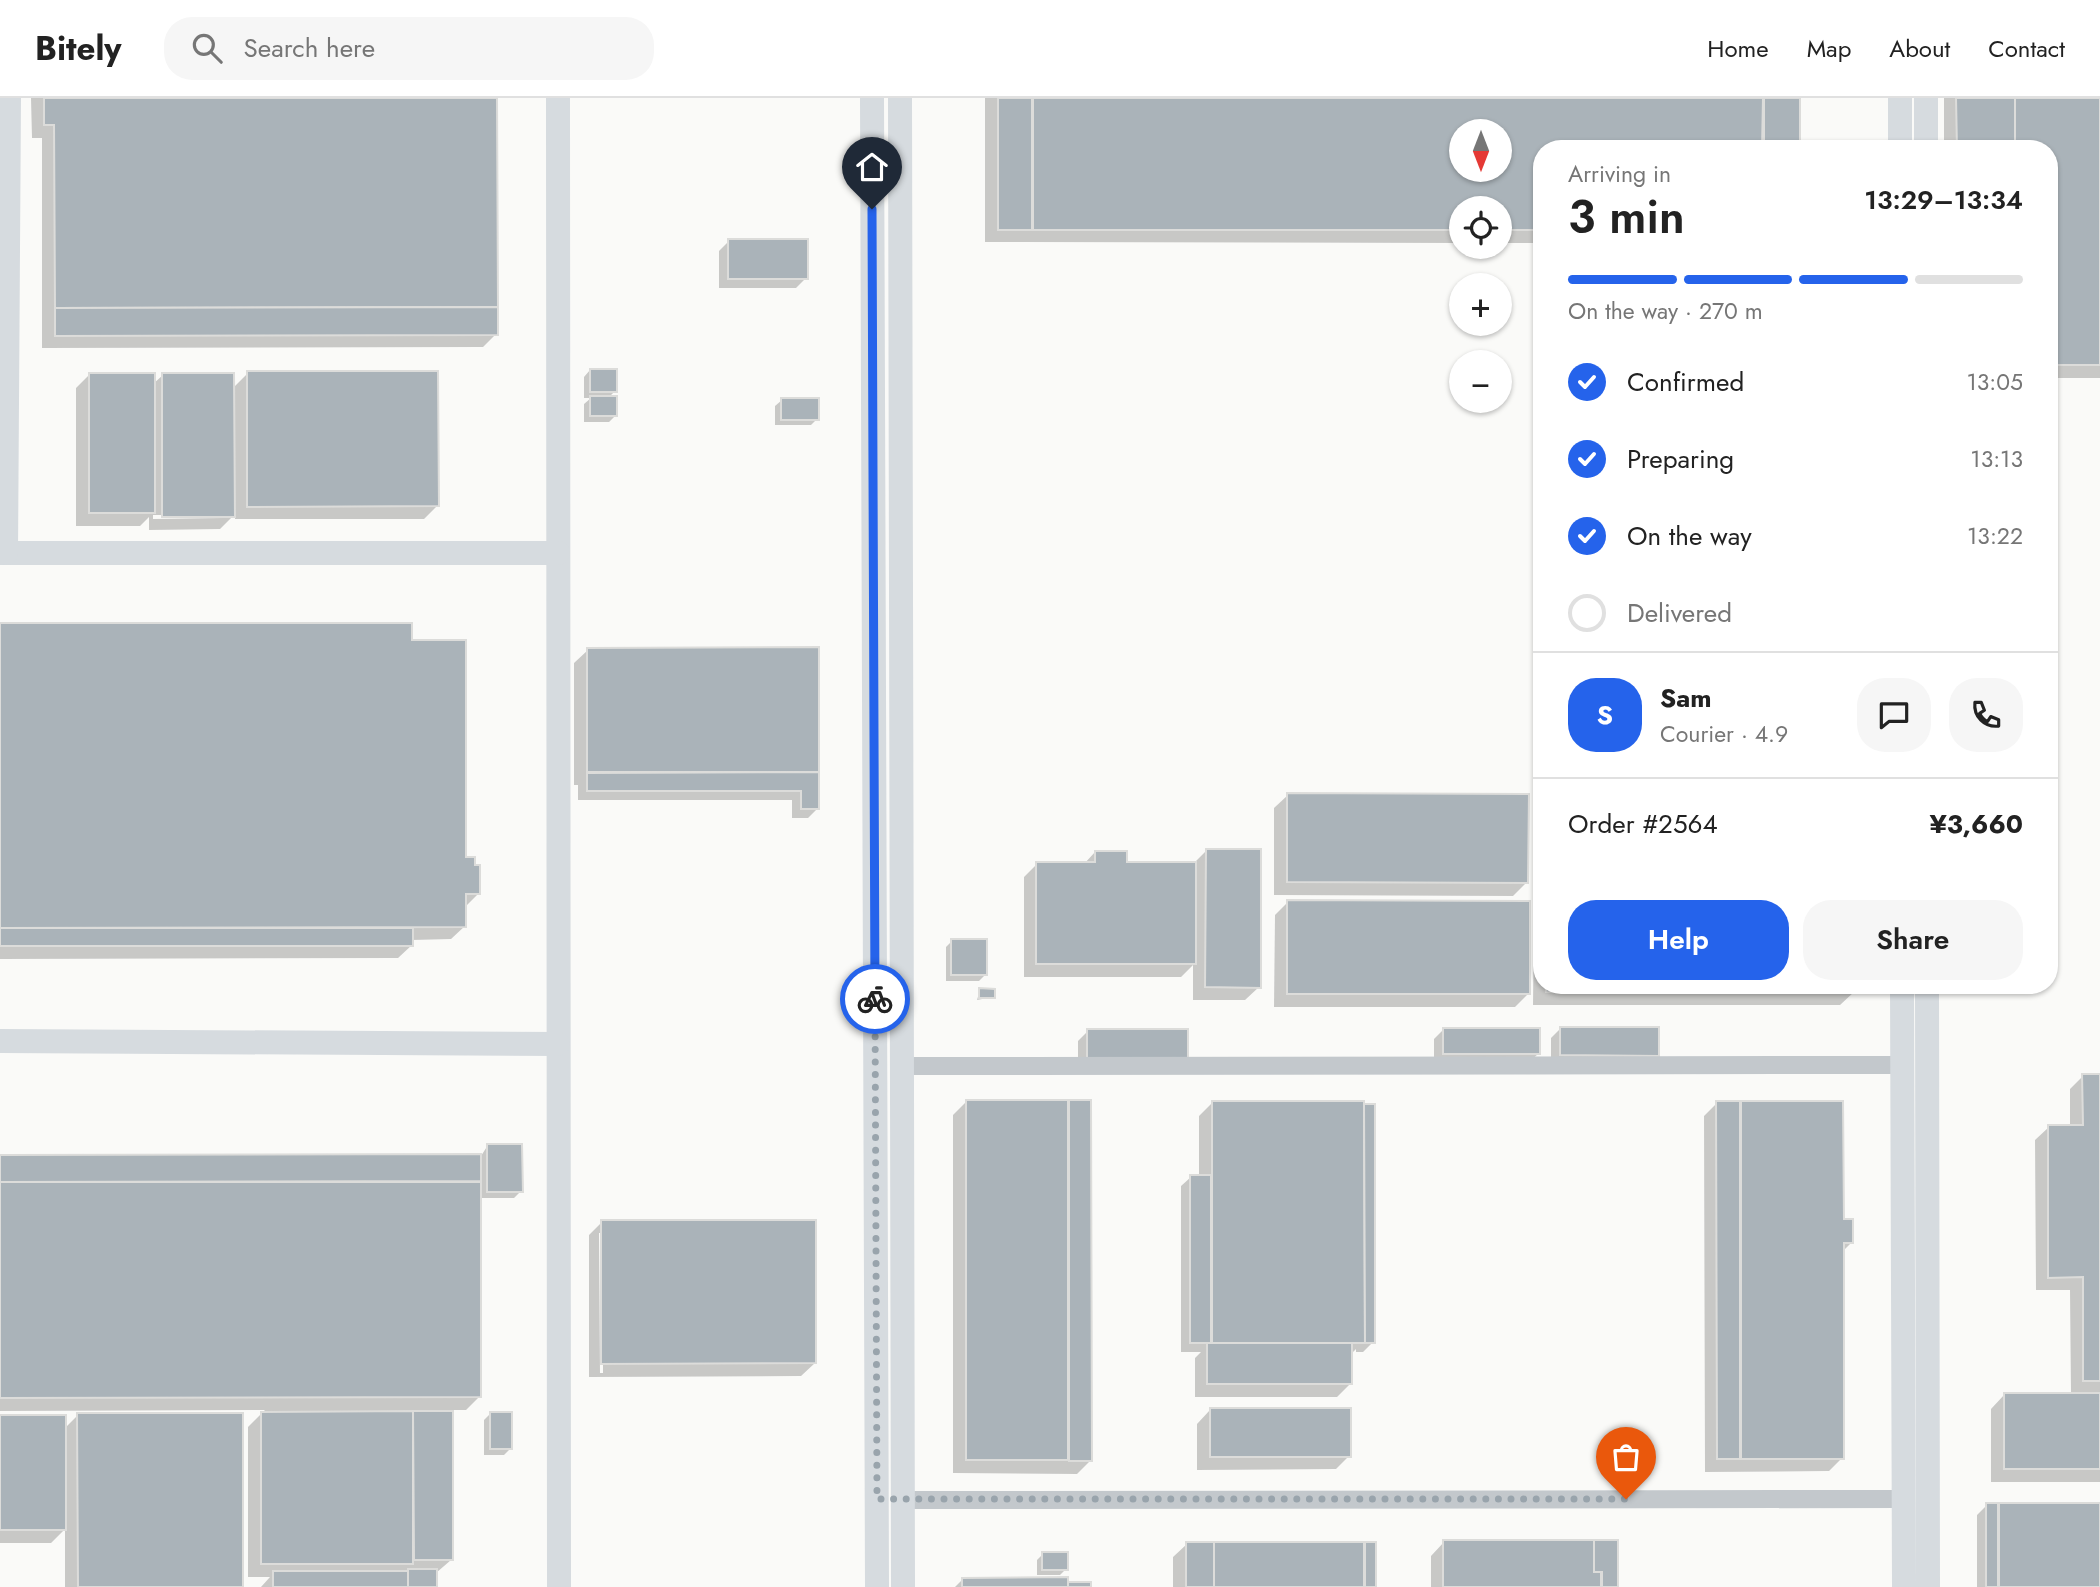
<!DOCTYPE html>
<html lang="en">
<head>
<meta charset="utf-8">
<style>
  body { margin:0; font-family:Jost,sans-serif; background:#f6f6f6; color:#222; height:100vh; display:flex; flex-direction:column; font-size:26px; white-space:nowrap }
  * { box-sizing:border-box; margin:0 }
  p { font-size:23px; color:#767676 }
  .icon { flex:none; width:38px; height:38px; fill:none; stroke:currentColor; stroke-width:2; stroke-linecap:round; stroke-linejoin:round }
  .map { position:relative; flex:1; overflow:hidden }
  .panel { position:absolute; left:1533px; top:42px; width:525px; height:854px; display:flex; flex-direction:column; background:#fff; border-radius:28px; box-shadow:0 2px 5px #0004 }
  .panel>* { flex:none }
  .needle { width:46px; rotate:180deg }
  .fabs { position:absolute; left:1449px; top:21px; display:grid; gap:14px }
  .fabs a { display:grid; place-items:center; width:63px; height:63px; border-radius:50%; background:#fff; box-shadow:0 2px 5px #0004; font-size:35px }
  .pin { position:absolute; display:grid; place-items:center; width:60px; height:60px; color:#fff; margin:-72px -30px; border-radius:50% 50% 50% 0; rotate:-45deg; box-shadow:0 0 7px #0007 }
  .pin .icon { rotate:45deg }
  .courier { position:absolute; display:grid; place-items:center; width:70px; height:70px; margin:-35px; border:5px solid #2563eb; border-radius:50%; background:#fff; color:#222; box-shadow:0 2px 9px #0007 }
  .overview em { font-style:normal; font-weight:600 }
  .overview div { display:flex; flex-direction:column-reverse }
  .overview { display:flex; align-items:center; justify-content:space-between; height:119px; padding:0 35px }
  h1 { font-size:46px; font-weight:600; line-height:52px }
  .bar { display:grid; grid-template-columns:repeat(4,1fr); gap:10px 7px; align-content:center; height:84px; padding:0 35px }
  .bar i { height:9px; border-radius:5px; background:#e0e0e0 }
  .bar .active { background:#2563eb }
  .bar p { grid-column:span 4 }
  .line { display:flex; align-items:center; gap:18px; padding:0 35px; border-top:2px solid #e0e0e0 }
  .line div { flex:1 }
  .round { display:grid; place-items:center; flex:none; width:74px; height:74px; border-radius:28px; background:#f6f6f6 }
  ol { padding:0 35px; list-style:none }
  li { display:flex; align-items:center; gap:21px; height:77px }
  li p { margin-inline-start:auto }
  li .icon { padding:7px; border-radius:50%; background:#2563eb; color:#fff; stroke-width:4 }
  li:last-child { color:#767676 }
  li i { width:38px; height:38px; border:4px solid #e0e0e0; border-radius:50% }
  .cta { display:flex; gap:14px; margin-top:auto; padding:14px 35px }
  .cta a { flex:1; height:80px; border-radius:28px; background:#2563eb; color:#fff; font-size:28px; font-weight:600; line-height:80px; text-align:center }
  .cta a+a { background:#f6f6f6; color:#222 }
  header { display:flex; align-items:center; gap:42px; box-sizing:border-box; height:98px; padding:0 35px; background:#fff; border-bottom:2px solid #e0e0e0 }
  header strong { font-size:33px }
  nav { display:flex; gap:38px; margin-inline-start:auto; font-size:24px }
  .search { width:490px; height:63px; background:#f6f6f6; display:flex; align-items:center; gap:18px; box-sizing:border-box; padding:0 24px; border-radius:28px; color:#767676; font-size:26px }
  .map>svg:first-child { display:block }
  .shadow { fill:#0003; fill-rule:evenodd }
  .building { fill:#aab3b9; stroke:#dcdcda; stroke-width:2; fill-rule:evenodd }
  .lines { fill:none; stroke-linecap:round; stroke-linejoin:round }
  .street { stroke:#c3c8cc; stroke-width:18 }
  .secondary { stroke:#d6dbdf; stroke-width:24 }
  .done { stroke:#99a4ac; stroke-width:7; stroke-dasharray:0 12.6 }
  .route { stroke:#2563eb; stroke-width:9 }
</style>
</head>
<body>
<header>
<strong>Bitely</strong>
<div class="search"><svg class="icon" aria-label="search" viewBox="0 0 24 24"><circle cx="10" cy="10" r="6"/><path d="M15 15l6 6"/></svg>Search here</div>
<nav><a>Home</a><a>Map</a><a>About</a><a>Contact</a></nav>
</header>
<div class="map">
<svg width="2100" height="1489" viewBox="0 0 2100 1489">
  <rect width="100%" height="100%" fill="#fafaf8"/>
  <g class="shadow">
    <polygon points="31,0 496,0 496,236 483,249 42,250 42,40 32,40"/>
    <path d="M 985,0 L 1798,0 L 1798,51 L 1542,51 L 1542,145 L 1500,145 L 1500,110 L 1461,110 L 1461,145 L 985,144 ZM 1461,33 L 1500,33 L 1500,72 L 1461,72 Z"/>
    <polygon points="1944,0 2100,0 2100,280 2049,280 2049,51 1944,51"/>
    <polygon points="729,143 806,180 796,190 719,190 719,153"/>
    <polygon points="590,272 615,293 609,299 615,318 609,324 584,324 584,306 591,300 584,300 584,279"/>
    <path d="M 248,275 L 437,408 L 424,421 L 235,421 L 235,416 L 220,431 L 149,432 L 149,419 L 140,428 L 76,428 L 76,290 L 89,277 L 153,286 L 163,277 L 233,290 ZM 153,417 L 222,417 L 222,420 L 153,421 Z"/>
    <polygon points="782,302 817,321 811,327 775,327 775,308"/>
    <polygon points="0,527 410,544 465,761 479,795 465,809 465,828 451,841 412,842 412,847 398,860 0,861"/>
    <polygon points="588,552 817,673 814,676 818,710 808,720 792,720 792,702 578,702 578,687 574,687 574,565"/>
    <polygon points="1288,697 1527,784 1513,798 1274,797 1274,710"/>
    <polygon points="1542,705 1542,797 1535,797 1535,712"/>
    <polygon points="1206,753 1259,889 1245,902 1193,902 1193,867 1181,879 1024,879 1024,779 1037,766 1084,766 1095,754 1125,766 1193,766"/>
    <polygon points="1288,804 1528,896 1515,909 1274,909 1275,817"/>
    <polygon points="1542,809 1542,887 1854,887 1854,894 1840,907 1533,907 1534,817"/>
    <polygon points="952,843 985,877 979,883 946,883 946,849"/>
    <polygon points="980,892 993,899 977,902"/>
    <polygon points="1561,930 1657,957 1647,967 1551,966 1551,940"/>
    <polygon points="1444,931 1538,956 1528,965 1434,965 1434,941"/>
    <polygon points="1088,933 1186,960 1078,969 1078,943"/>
    <polygon points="2083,978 2100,978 2100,1384 1991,1384 1991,1311 2004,1297 2071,1297 2070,1192 2036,1192 2035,1042 2049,1029 2070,1029 2070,991"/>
    <polygon points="1089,1003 1090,1363 1077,1376 953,1375 953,1017 966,1004"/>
    <polygon points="1212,1005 1373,1244 1363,1254 1356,1254 1356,1251 1350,1257 1350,1286 1337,1299 1195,1299 1195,1260 1201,1254 1181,1254 1181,1088 1191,1079 1199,1079 1199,1018"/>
    <polygon points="1717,1005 1842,1005 1842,1123 1851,1145 1842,1154 1842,1360 1829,1373 1705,1374 1704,1018"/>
    <polygon points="488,1047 521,1093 514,1100 479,1100 479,1299 466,1312 451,1312 451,1462 436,1475 436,1489 261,1489 270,1479 248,1479 248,1329 265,1312 0,1313 0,1059 481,1058"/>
    <path d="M 602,1124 L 815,1265 L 801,1278 L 589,1279 L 589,1137 ZM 599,1135 L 603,1135 L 603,1275 L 600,1275 Z"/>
    <polygon points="1210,1312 1349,1358 1336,1371 1197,1372 1197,1326"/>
    <polygon points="490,1316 510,1351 504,1357 484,1357 484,1322"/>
    <polygon points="78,1317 241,1489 65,1489 65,1431 51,1445 0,1445 0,1319 64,1331"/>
    <polygon points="2100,1406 2100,1489 1977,1489 1977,1417 1987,1407 1996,1410 1999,1407"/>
    <polygon points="1444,1444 1616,1444 1616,1489 1604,1489 1604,1472 1599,1472 1600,1489 1431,1489 1431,1458"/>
    <polygon points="1187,1446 1363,1449 1366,1446 1374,1489 1173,1489 1173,1459"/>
    <polygon points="1043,1456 1066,1471 1060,1477 1037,1477 1037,1462"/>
    <polygon points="963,1481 1066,1489 1089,1489 955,1489"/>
  </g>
  <g class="building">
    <polygon points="44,0 497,0 498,209 55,210 54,27 44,27"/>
    <rect x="998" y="0" width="34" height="132"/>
    <path d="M 1033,0 L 1763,0 L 1762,51 L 1542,51 L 1542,132 L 1500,132 L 1500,110 L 1461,110 L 1461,132 L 1033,132 ZM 1461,33 L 1500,33 L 1500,72 L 1461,72 Z"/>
    <rect x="1764" y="0" width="36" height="51"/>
    <polygon points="1956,0 2015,0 2015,51 1957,51"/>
    <polygon points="2015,0 2100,0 2100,267 2049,267 2049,51 2015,51"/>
    <rect x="728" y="141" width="80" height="40"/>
    <polygon points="498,209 498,237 55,238 55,210"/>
    <rect x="590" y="271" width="27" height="23"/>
    <polygon points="247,273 438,273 439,408 247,409"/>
    <rect x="89" y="275" width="66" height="140"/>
    <polygon points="162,275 234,275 235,419 162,419"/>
    <rect x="590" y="298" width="27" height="20"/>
    <rect x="781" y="300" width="38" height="22"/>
    <polygon points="0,525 412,525 412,542 466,542 466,759 475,759 475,767 480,767 480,796 466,796 466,829 0,830"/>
    <polygon points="819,549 819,674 587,674 587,550"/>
    <polygon points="819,674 819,711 801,711 801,693 587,693 587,675"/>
    <polygon points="1287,695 1529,696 1528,785 1287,784"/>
    <polygon points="1206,751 1261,751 1261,890 1205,889"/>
    <polygon points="1095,753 1127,753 1127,764 1196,764 1196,866 1036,866 1036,764 1095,764"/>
    <polygon points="1287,802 1530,803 1530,896 1287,896"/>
    <rect x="0" y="830" width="413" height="18"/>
    <rect x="951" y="841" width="36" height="36"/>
    <polygon points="1546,887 1856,887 1856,895 1546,894"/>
    <polygon points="979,890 995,891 995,900 979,900"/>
    <polygon points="1560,929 1659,929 1659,958 1560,957"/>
    <rect x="1443" y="930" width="97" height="26"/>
    <rect x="1087" y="931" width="101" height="29"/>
    <polygon points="2082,976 2100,976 2100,1283 2083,1283 2083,1179 2048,1180 2048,1027 2083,1027"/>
    <rect x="966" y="1002" width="102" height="360"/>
    <polygon points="1069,1002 1091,1002 1092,1363 1069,1363"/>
    <polygon points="1212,1003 1364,1003 1365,1245 1212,1245"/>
    <polygon points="1716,1003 1740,1003 1740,1361 1717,1361"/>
    <polygon points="1741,1003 1843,1003 1844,1121 1853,1121 1853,1145 1844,1145 1844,1361 1741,1361"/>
    <polygon points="1364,1006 1375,1006 1375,1245 1365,1245"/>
    <polygon points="487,1046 522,1046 523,1094 487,1094"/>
    <polygon points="481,1056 481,1083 0,1084 0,1057"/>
    <rect x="1190" y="1077" width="21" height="168"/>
    <polygon points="0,1084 481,1084 481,1299 0,1300"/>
    <polygon points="601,1122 816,1122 816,1265 601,1266"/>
    <rect x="1207" y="1245" width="145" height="41"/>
    <rect x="2004" y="1295" width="96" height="76"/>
    <rect x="1210" y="1310" width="141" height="49"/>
    <polygon points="413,1313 413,1466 261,1466 261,1314"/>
    <polygon points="413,1313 453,1313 453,1462 414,1462"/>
    <rect x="490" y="1314" width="22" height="37"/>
    <polygon points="77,1315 243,1315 243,1489 78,1489"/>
    <rect x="0" y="1317" width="66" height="115"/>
    <rect x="1986" y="1405" width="12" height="84"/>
    <rect x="1999" y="1405" width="101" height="84"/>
    <polygon points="1443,1442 1594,1442 1594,1474 1601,1474 1601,1489 1443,1489"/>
    <polygon points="1594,1442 1618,1442 1618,1489 1602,1489 1602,1474 1594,1474"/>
    <rect x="1186" y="1444" width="28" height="45"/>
    <rect x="1214" y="1444" width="150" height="45"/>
    <rect x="1365" y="1444" width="11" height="45"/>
    <rect x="1042" y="1454" width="26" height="18"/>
    <rect x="408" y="1471" width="29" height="18"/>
    <rect x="273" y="1473" width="135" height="16"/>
    <polygon points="1068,1479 1068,1489 962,1489 962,1480"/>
    <rect x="1068" y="1484" width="23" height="5"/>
  </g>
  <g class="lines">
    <g class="street">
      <polyline points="903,968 1902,967"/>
      <polyline points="903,1402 1903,1401"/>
    </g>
    <g class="secondary">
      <polyline points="558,0 559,1489"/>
      <polyline points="872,0 877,1489"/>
      <polyline points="900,0 903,1489"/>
      <polyline points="1900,0 1900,51"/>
      <polyline points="1926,0 1926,51"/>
      <polyline points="0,455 558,455"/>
      <polyline points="6,455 9,0"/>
      <polyline points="1902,887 1904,1489"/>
      <polyline points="1927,887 1928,1489"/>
      <polyline points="0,943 558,946"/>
    </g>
  </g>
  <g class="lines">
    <polyline class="done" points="875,901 877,1401 1626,1401"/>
    <polyline class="route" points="872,111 875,901"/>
  </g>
</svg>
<div class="fabs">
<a><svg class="needle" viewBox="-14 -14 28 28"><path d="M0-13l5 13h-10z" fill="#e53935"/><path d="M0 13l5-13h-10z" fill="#767676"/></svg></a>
<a><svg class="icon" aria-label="locate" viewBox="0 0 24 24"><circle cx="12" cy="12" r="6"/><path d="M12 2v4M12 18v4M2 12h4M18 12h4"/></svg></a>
<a>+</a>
<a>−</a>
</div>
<div class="pin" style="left:1626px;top:1401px;background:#ea580c"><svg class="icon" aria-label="bag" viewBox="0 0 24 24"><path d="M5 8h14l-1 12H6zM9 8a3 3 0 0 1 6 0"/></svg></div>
<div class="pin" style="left:872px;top:111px;background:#1f2937"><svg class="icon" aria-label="home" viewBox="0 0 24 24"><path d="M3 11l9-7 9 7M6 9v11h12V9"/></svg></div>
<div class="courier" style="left:875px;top:901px"><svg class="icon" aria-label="bike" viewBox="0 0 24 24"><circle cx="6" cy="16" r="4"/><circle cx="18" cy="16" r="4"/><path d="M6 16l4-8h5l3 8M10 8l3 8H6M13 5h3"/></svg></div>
<section class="panel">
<div class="overview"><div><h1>3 min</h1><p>Arriving in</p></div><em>13:29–13:34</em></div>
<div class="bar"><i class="active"></i><i class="active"></i><i class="active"></i><i></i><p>On the way · 270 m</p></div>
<ol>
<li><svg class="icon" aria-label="check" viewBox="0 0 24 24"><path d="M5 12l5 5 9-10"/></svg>Confirmed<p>13:05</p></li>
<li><svg class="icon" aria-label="check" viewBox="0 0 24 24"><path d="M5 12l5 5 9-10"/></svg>Preparing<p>13:13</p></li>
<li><svg class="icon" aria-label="check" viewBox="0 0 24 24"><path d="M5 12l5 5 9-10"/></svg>On the way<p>13:22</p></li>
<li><i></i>Delivered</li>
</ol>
<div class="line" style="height:126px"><b class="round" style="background:#2563eb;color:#fff">S</b><div><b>Sam</b><p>Courier · 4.9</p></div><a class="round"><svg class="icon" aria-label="chat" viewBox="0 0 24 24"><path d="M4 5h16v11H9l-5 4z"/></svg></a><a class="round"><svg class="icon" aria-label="phone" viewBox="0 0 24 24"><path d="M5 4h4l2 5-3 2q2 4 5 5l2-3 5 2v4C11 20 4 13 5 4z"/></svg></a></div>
<div class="line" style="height:91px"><div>Order #2564</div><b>¥3,660</b></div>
<div class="cta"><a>Help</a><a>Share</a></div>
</section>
</div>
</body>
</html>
